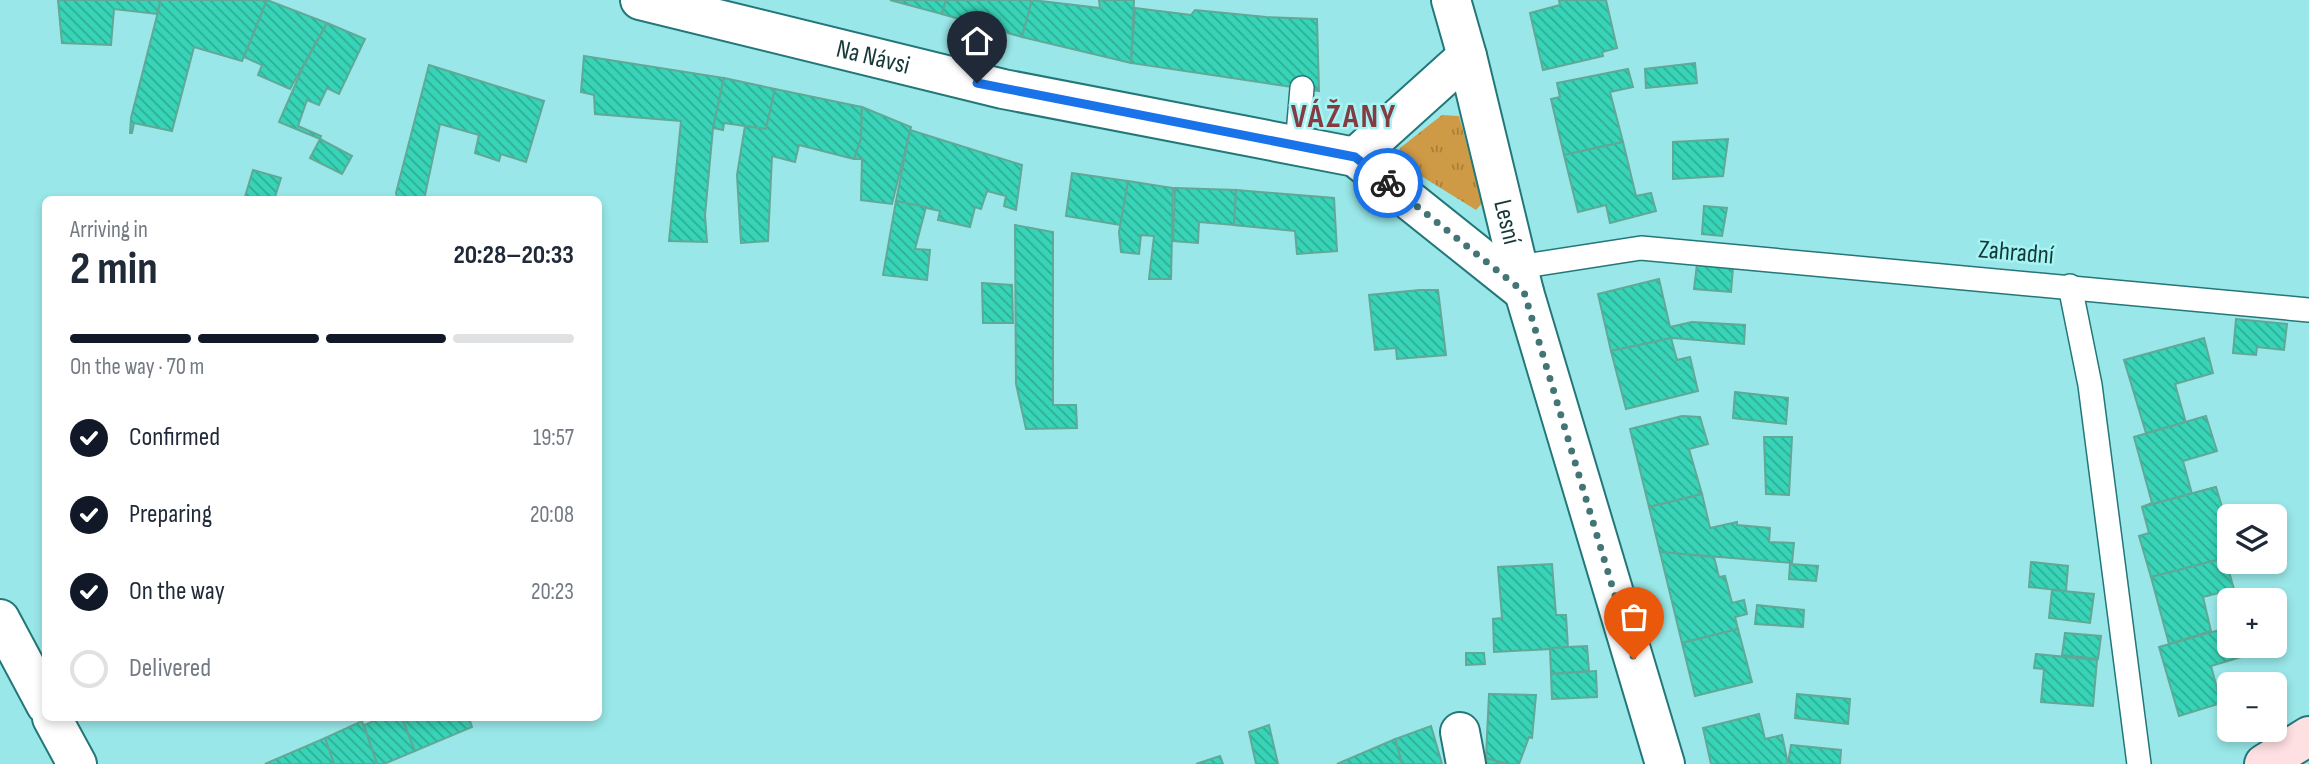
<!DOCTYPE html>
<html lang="en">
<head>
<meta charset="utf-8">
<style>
  body { margin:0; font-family:"Sofia Sans Condensed",sans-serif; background:#f6f6f7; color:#1f2937; height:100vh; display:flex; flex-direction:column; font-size:26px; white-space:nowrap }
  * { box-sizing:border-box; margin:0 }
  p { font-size:23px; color:#747a83 }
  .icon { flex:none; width:38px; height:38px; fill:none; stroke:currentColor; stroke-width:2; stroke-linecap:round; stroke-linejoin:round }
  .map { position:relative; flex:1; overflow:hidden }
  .sheet { position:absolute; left:42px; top:196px; width:560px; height:525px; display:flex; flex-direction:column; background:#fff; border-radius:10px; box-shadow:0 4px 10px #0003 }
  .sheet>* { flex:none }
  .fabs { position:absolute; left:2217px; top:504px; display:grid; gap:14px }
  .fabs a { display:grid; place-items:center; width:70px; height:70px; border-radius:10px; background:#fff; box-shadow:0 4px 10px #0003; font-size:35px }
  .pin { position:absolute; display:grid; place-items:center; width:60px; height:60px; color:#fff; margin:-72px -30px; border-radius:50% 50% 50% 0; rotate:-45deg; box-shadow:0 0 7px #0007 }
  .pin .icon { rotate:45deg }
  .courier { position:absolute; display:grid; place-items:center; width:70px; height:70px; margin:-35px; border:5px solid #1a73e8; border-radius:50%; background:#fff; color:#222; box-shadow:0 2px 9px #0007 }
  .headline em { font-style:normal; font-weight:700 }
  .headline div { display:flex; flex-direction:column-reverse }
  .headline { display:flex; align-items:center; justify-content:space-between; height:119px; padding:0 28px }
  h1 { font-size:46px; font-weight:700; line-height:52px }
  .bar { display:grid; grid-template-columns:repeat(4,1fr); gap:10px 7px; align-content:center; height:84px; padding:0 28px }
  .bar i { height:9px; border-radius:5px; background:#e0e1e3 }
  .bar .on { background:#111827 }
  .bar p { grid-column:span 4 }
  ol { padding:0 28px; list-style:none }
  li { display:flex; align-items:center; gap:21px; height:77px }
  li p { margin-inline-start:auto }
  li .icon { padding:7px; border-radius:50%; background:#111827; color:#fff; stroke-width:4 }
  li:last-child { color:#747a83 }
  li i { width:38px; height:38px; border:4px solid #e0e1e3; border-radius:50% }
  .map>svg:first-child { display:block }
  .grass { fill:url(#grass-tufts) }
  .building { fill:url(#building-back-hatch); stroke:#60a897; stroke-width:2 }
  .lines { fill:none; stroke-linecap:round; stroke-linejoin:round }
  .service-casing { stroke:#247779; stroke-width:26 }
  .minor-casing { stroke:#247779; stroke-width:42 }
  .tertiary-casing { stroke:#247779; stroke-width:42 }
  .secondary-casing { stroke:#247779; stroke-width:42 }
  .service { stroke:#fff; stroke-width:23 }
  .minor { stroke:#fff; stroke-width:38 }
  .tertiary { stroke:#fff; stroke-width:38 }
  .secondary { stroke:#ffe0e2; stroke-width:38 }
  .done { stroke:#447576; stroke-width:7; stroke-dasharray:0 12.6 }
  .route { stroke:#1a73e8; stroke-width:9 }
  .labels { text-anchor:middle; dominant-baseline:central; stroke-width:5; stroke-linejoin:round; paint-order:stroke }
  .street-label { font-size:26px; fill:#163838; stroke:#a6f5f5 }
  .district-label { font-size:33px; font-weight:bold; letter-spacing:2px; fill:#843c42; stroke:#a6f5f5 }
</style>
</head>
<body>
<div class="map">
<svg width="2309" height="764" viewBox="0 0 2309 764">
  <defs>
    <pattern id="grass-tufts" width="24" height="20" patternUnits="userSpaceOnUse" patternTransform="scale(1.75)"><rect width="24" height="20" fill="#cf9a45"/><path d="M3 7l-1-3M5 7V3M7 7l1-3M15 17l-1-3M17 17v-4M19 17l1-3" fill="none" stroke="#a77f3b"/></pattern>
    <pattern id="building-back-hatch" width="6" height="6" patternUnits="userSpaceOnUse" patternTransform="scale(1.75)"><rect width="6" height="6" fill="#38d4b7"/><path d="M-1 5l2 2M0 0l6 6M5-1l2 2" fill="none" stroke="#2ead96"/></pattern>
  </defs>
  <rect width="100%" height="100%" fill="#99e7e8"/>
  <polygon class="grass" points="1442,115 1459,116 1483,202 1476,210 1397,161 1400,148"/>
  <g class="building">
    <polygon points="58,0 161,0 157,14 114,9 111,45 62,43"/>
    <polygon points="161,0 267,0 242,61 194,47 172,131 134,123 132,133 130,133 131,118"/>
    <polygon points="267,0 327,23 290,89 258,75 262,65 244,57"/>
    <polygon points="890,0 946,0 942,14"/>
    <polygon points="946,0 1032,0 1022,37 942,14"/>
    <polygon points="1032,0 1100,8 1099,0 1134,0 1131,63 1022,37"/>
    <polygon points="1559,0 1606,0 1617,48 1602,52 1603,56 1543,70 1530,13 1560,5"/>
    <polygon points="1135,8 1191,15 1195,10 1266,17 1317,19 1319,91 1131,63"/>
    <polygon points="327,23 365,39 339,94 327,88 319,105 307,100 298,126 321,136 320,139 279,122 303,67"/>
    <polygon points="584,56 724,78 713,128 705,215 707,242 669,241 681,121 595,114 594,95 581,92"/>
    <polygon points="1695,63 1697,83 1646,88 1645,69"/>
    <polygon points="429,65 544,101 526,162 501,154 499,161 475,153 479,135 440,124 424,200 398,200 396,193"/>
    <polygon points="1628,69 1633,87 1610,92 1623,142 1564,155 1551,99 1560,97 1557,83"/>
    <polygon points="724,78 775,89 766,129 724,123 723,130 713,128"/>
    <polygon points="775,89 862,107 861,139 854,159 799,145 795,162 772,156 768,241 741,243 737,175 745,126 766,129"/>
    <polygon points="862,107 911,127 892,204 861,200 862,159 854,159 861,139"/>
    <polygon points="910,130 1022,165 1016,210 1004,206 1006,196 987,191 981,209 975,207 970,227 938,220 940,211 896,201"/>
    <polygon points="320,139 352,156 342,174 310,158"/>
    <polygon points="1728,139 1723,176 1673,179 1673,142"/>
    <polygon points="1623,142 1636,196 1651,193 1656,211 1610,223 1606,205 1578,212 1564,155"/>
    <polygon points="253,170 281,178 274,200 244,200"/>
    <polygon points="1072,173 1128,181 1121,225 1066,216"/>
    <polygon points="1128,181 1173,188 1171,279 1149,279 1154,236 1141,235 1139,254 1121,252 1119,232"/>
    <polygon points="1175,188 1236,190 1234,225 1199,222 1198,243 1173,241"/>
    <polygon points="1236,190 1334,198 1337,251 1297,254 1295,231 1234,225"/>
    <polygon points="896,201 926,207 915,249 930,250 927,280 883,275"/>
    <polygon points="1704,206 1727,208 1722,236 1702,234"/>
    <polygon points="1015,225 1053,232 1053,405 1076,405 1077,428 1026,429 1016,384"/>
    <polygon points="1697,264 1733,268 1731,292 1694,289"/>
    <polygon points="1659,279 1670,327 1692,322 1745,325 1744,344 1673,338 1611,351 1598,294"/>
    <polygon points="982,283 1012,285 1013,323 983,323"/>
    <polygon points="1420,290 1438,290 1446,355 1397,359 1396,348 1375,350 1369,295"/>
    <polygon points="2236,319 2287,324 2284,350 2257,347 2256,355 2233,353"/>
    <polygon points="1671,338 1677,360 1690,357 1698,391 1626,409 1611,351"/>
    <polygon points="2204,338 2213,373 2175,384 2186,423 2146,433 2124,360"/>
    <polygon points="1735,392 1788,398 1786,424 1733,418"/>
    <polygon points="1682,416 1700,417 1708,444 1689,449 1702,494 1649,507 1630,429"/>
    <polygon points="2206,416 2217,451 2183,461 2192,494 2216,487 2142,507 2152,503 2134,437"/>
    <polygon points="1764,437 1792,437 1789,495 1766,494"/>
    <polygon points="2216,487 2229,530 2219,533 2225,558 2151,577 2139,536 2149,533 2142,507"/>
    <polygon points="1702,494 1710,528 1737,522 1737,525 1770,528 1769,542 1794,543 1792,563 1660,552 1649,507"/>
    <polygon points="1660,552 1714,557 1719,577 1725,576 1732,603 1744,600 1747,614 1735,617 1738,629 1682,643"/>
    <polygon points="2225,558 2234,589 2203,597 2211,631 2169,644 2151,577"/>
    <polygon points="2031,562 2068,566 2066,591 2029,587"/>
    <polygon points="1552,564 1556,615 1566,615 1568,648 1494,652 1493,619 1502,618 1498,567"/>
    <polygon points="1790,564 1818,566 1816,581 1789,579"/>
    <polygon points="2052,590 2094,594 2090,623 2049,618"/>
    <polygon points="1757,605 1804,610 1803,627 1755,624"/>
    <polygon points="2230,627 2230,646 2238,646 2241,657 2211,666 2221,703 2179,716 2159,647"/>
    <polygon points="1738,629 1752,682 1695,696 1682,643"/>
    <polygon points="2065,633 2101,636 2098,659 2062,655"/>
    <polygon points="1587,646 1589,671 1551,674 1550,648"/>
    <polygon points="1466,653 1484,653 1485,664 1466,665"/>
    <polygon points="2036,654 2097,660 2093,706 2041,702 2044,669 2034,668"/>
    <polygon points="1596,671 1597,697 1552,699 1551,674"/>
    <polygon points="1489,694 1536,695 1532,738 1529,737 1519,764 1507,764 1486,758"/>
    <polygon points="1797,694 1850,699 1848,724 1795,718"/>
    <polygon points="1759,714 1765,739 1782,735 1788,764 1711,764 1703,728"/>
    <polygon points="381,718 402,718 415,751 384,764 377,764 364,725"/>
    <polygon points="402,718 469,718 472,727 415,751"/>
    <polygon points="362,721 377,764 334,764 325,738"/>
    <polygon points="1269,725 1278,764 1256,764 1249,732"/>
    <polygon points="1431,726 1442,764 1402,764 1395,739"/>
    <polygon points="325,738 334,764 265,764"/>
    <polygon points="1395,739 1402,764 1337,764"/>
    <polygon points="1791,745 1841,750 1840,764 1788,764"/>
    <polygon points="1220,756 1223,764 1196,764"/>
    <polygon points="1486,758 1507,764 1484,764"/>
  </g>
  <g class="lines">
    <defs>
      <g id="service">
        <polyline points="1297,146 1302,88"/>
        <polyline points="1518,267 1641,248 2309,310"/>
        <polyline points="2070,286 2090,385 2139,764"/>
      </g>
      <g id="minor">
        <path id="s1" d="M 640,0 L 1003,89 L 1355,157 L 1524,292"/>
        <polyline points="1355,157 1467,56"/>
        <polyline points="0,619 46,705"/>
        <polyline points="52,718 77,764"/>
        <polyline points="1460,732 1466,764"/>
      </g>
      <g id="tertiary">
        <path id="s2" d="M 1451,0 L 1467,56 L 1524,292 L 1665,764"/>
      </g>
      <polyline id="secondary" points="2264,764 2309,736"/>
    </defs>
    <use href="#service" class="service-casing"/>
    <use href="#minor" class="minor-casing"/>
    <use href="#tertiary" class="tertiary-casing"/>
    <use href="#secondary" class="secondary-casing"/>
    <use href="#service" class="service"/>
    <use href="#minor" class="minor"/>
    <use href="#tertiary" class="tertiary"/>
    <use href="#secondary" class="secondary"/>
  </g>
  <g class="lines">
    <polyline class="done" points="1388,183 1524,292 1634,659"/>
    <polyline class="route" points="977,83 1355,157 1388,183"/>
  </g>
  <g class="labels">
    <g class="street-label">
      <text stroke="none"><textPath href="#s1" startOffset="240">Na Návsi</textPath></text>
      <text stroke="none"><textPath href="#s2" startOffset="229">Lesní</textPath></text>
      <text transform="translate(2016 253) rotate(5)">Zahradní</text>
    </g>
    <g class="district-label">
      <text x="1344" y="117">VÁŽANY</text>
    </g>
  </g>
</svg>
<div class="fabs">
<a><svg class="icon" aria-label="layers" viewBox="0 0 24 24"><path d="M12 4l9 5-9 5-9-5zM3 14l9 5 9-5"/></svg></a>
<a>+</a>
<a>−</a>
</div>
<div class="pin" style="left:1634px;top:659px;background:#ea580c"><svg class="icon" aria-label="bag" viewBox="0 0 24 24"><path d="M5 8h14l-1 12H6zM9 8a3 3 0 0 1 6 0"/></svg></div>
<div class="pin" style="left:977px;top:83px;background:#1f2937"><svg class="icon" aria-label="home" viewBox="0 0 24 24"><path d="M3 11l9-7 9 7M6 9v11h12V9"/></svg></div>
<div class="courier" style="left:1388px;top:183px"><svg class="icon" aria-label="bike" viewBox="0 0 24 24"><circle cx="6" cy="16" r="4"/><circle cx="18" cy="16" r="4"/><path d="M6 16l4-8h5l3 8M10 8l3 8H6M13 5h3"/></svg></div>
<section class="sheet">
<div class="headline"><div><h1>2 min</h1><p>Arriving in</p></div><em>20:28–20:33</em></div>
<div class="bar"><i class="on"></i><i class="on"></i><i class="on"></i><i></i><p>On the way · 70 m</p></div>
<ol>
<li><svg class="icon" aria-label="check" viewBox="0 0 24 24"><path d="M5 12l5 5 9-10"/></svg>Confirmed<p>19:57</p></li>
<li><svg class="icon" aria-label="check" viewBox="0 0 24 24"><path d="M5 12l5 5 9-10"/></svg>Preparing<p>20:08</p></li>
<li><svg class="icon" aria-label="check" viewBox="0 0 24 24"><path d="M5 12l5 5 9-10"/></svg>On the way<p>20:23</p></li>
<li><i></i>Delivered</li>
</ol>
</section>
</div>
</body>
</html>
